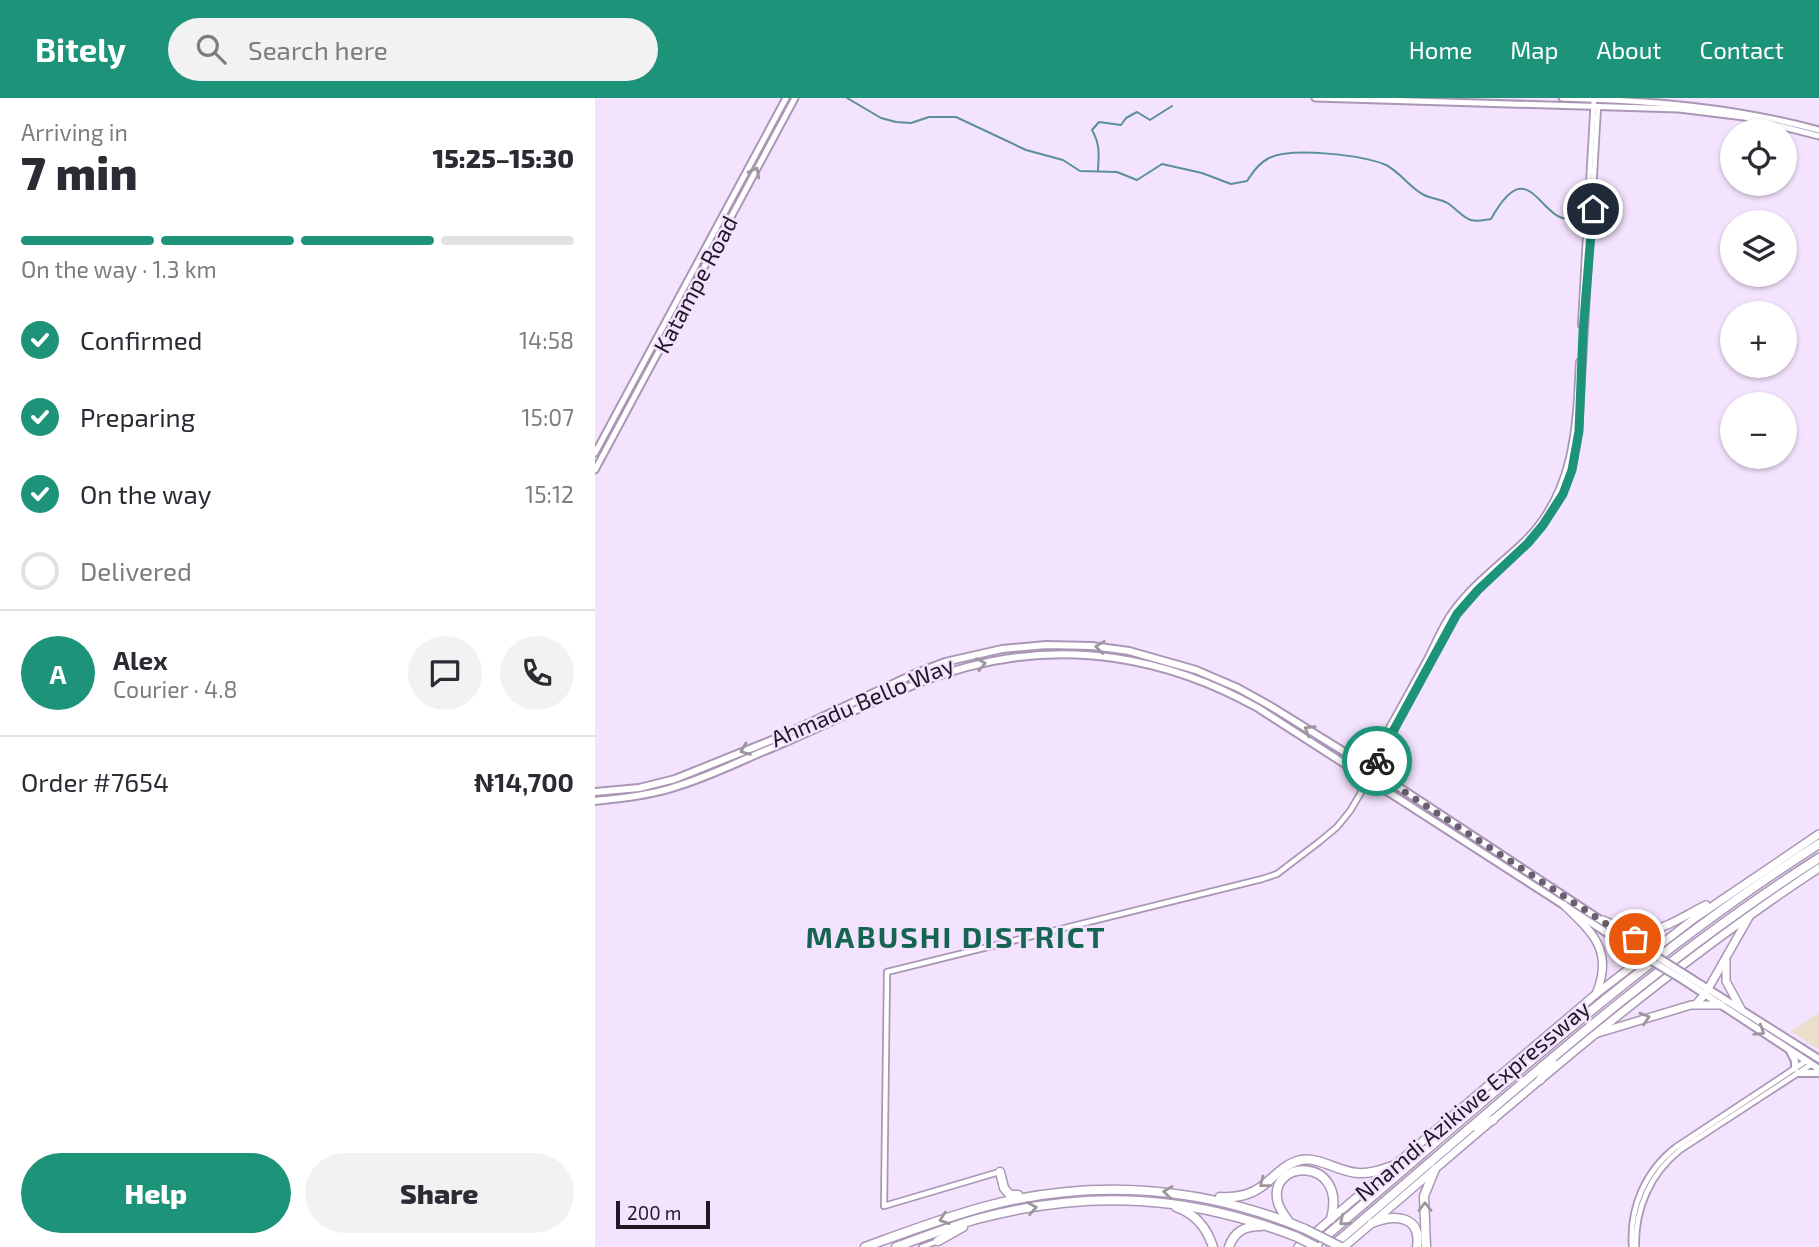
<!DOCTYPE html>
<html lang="en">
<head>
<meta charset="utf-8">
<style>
  body { margin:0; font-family:"Exo 2",sans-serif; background:#f2f2f3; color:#2b2b33; height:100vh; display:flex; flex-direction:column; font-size:26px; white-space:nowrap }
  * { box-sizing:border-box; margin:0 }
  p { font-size:23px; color:#7c7c81 }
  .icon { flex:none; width:38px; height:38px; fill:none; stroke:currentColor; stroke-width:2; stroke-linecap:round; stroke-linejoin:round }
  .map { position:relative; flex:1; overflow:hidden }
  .drawer { display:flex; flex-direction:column; background:#fff; width:595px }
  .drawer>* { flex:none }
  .controls { position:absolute; left:1125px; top:21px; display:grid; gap:14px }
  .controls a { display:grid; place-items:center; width:77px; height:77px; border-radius:50%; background:#fff; box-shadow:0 2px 5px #0004; font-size:35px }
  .scale { position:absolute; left:21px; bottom:18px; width:94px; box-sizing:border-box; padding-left:7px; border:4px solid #201824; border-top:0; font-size:19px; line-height:24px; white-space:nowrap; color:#201824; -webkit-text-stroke:5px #f4e3fe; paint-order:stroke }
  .pin { position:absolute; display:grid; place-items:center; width:60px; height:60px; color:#fff; margin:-30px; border:4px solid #fff; border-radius:50%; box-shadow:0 2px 7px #0007 }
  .courier { position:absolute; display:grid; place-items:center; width:70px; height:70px; margin:-35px; border:5px solid #1d9479; border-radius:50%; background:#fff; color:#222; box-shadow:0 2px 9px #0007 }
  .summary em { font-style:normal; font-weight:800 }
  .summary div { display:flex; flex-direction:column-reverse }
  .summary { display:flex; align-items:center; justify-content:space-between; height:119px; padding:0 21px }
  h1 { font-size:46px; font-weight:800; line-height:52px }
  .bar { display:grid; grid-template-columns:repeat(4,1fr); gap:10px 7px; align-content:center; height:84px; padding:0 21px }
  .bar i { height:9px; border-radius:5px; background:#e1e1e2 }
  .bar .selected { background:#1d9479 }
  .bar p { grid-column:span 4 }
  .line { display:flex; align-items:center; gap:18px; padding:0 21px; border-top:2px solid #e1e1e2 }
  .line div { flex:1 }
  .round { display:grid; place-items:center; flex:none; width:74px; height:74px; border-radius:37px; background:#f2f2f3 }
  ol { padding:0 21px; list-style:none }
  li { display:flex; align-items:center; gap:21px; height:77px }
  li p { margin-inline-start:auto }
  li .icon { padding:7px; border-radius:50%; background:#1d9479; color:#fff; stroke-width:4 }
  li:last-child { color:#7c7c81 }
  li i { width:38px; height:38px; border:4px solid #e1e1e2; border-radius:50% }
  .cta { display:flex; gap:14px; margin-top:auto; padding:14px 21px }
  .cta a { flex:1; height:80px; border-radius:42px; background:#1d9479; color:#fff; font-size:28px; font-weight:800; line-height:80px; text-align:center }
  .cta a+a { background:#f2f2f3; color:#2b2b33 }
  header { display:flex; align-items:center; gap:42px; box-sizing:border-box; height:98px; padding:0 35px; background:#1d9479; color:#fff }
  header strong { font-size:33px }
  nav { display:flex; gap:38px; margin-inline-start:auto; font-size:24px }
  .search { width:490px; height:63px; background:#f2f2f3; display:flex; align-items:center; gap:18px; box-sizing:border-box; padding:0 24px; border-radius:38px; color:#7c7c81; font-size:26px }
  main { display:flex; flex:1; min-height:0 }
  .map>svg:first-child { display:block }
  .commercial { fill:#ebdfcb }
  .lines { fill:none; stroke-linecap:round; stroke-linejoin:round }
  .stream { stroke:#5a9097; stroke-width:2 }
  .tertiary-casing { stroke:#aa96b5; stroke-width:8 }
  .secondary-casing { stroke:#aa96b5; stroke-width:9 }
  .primary-casing { stroke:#aa96b5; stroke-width:10 }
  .trunk-casing { stroke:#aa96b5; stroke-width:10 }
  .motorway-casing { stroke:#aa96b5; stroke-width:11 }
  .tertiary { stroke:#fff; stroke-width:4.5 }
  .secondary { stroke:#fff; stroke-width:5 }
  .primary { stroke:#fff; stroke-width:6 }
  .trunk { stroke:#fff; stroke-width:7 }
  .motorway { stroke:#fff; stroke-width:8 }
  .primary-bridge-casing { stroke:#aa96b5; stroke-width:10; stroke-linecap:butt }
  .motorway-bridge-casing { stroke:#aa96b5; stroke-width:11; stroke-linecap:butt }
  .primary-bridge { stroke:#fff; stroke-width:6 }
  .motorway-bridge { stroke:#fff; stroke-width:8 }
  .oneway { stroke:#9b979c }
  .done { stroke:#6a5f70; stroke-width:7; stroke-dasharray:0 12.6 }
  .route { stroke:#1d9479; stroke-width:9 }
  .labels { text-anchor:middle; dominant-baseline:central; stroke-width:5; stroke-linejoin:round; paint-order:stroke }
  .street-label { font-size:23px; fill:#201824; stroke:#f4e3fe }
  .district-label { font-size:30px; font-weight:bold; letter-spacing:2px; fill:#156552; stroke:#f4e3fe }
</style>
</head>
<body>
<header>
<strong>Bitely</strong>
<div class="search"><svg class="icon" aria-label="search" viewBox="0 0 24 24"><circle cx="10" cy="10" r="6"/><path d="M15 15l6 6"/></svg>Search here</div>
<nav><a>Home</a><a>Map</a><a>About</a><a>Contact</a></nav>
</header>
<main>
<section class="drawer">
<div class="summary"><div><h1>7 min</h1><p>Arriving in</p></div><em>15:25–15:30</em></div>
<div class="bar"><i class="selected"></i><i class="selected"></i><i class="selected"></i><i></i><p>On the way · 1.3 km</p></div>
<ol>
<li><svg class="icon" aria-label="check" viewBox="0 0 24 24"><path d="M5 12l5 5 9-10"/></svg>Confirmed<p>14:58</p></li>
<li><svg class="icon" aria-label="check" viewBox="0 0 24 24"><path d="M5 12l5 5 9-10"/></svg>Preparing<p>15:07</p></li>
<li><svg class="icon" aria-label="check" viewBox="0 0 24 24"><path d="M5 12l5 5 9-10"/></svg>On the way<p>15:12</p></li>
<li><i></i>Delivered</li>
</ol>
<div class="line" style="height:126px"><b class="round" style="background:#1d9479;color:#fff">A</b><div><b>Alex</b><p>Courier · 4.8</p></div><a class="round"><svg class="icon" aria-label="chat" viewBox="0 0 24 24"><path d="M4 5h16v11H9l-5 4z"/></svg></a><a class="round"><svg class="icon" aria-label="phone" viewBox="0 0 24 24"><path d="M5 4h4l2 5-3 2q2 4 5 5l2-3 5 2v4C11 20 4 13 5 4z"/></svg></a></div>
<div class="line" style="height:91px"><div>Order #7654</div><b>₦14,700</b></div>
<div class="cta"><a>Help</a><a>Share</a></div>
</section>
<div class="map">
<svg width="1224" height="1149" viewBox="0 0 1224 1149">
  <rect width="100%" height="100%" fill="#f4e3fe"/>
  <polygon class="commercial" points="1224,915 1224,952 1196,933"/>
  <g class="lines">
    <g class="stream">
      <path d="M 252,0 L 286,20 L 301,24 L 316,25 L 334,19 L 361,19 L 431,52 L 468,62 L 485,73 L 522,74 L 542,82 L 567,66 L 607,75 L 636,86 L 652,83 C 658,74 664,65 674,60 C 697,49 768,57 791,67 C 805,74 815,90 829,97 C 837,101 847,101 854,106 C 872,120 871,126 896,121 C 936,48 945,131 980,120"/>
      <path d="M 503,72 C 504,56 505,46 497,32 L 504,24 L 526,27 L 531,20 L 542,14 L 555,22 L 577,8"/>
    </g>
    <defs>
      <g id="tertiary">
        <polyline points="986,227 999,0"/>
        <path d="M 769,679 L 772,668 C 793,633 812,597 832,561 C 840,545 847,528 857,514 C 877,486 905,466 929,443 C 979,394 981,329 984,264"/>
        <polyline points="404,1074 289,1108 292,874 667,781 682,776 724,744 742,729 755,713 774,681 804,617 862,516 883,492 933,445 948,427 964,403 977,372 984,333 1003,8"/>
        <polyline points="327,1149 343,1143"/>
        <path d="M 1037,1149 C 1034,1110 1050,1073 1081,1049 L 1211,963"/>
        <path d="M 1041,1149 C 1040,1111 1055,1076 1085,1052 L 1217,966"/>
      </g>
      <g id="secondary">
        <polyline points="720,0 1084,11 1149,19 1224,38"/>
        <path d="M 967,0 C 1058,3 1135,8 1224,32"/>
        <polyline points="0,355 191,0"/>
        <polyline points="0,372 200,0"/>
      </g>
      <g id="primary">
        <polyline points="0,694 44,690 80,681 182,640 319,576 350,564 407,551 451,547 497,548 534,553 601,572 643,590 677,609 772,668 1045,848"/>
        <path d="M 0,703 C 28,700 57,697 83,688 C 112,679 139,666 167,654 C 234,627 302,588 372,569 C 473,542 572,559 663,610 L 1040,853"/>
        <polyline points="1091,877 1224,961"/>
        <polyline points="1088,882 1224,971"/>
        <polyline points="1195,953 1200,963 1200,970"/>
        <polyline points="1203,975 1224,975"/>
      </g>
      <g id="trunk">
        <path d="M 969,807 C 998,835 1019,853 1001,896"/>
        <path d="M 1008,822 C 1054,845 1069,828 1111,807"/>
        <polyline points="1039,844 1046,835"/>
        <polyline points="1131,863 1131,883 1146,911"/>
        <polyline points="1113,891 1154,819"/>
        <polyline points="1101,906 1110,896"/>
        <polyline points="1003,935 1096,907 1126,907"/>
        <polyline points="703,1149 1001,896 1100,820 1224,736"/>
        <path d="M 749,1149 C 904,1017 1054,882 1224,770"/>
      </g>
      <g id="motorway">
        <polyline points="945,982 957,964"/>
        <polyline points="865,1013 882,1005"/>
        <polyline points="882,1029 898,1022"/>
        <polyline points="405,1074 409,1090 415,1097 423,1097"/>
        <path d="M 625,1099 C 640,1100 654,1098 666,1089 C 680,1079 688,1066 706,1062 C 726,1059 743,1074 763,1075 C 776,1076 788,1071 800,1067"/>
        <path d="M 581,1109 C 601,1116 612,1130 618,1149"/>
        <path d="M 694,1124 C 690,1118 685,1112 683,1105 C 671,1061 753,1057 736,1121"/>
        <path d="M 777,1125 C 799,1116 827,1117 822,1149"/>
        <polyline points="343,1143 368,1129"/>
        <path d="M 270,1149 C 311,1134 353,1118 396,1107 C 502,1080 609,1089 710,1131"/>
        <path d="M 301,1149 C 328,1139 354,1129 382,1121 C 494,1091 595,1097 702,1139"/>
        <path d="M 634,1149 C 639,1133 650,1128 666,1128"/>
        <path d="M 718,1149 C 883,1010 1041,862 1224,746"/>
        <path d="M 736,1149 C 895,1015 1048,872 1224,760"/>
        <polyline points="831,1149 829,1098 840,1071"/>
      </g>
    </defs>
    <use href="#tertiary" class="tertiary-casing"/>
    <use href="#secondary" class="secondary-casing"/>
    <use href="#primary" class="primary-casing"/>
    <use href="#trunk" class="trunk-casing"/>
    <use href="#motorway" class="motorway-casing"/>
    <use href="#tertiary" class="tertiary"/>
    <use href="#secondary" class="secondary"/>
    <use href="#primary" class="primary"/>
    <use href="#trunk" class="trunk"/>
    <use href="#motorway" class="motorway"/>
    <defs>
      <g id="primary-bridge">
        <polyline points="1045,848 1091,877"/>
        <polyline points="1040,853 1088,882"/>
      </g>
      <g id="motorway-bridge">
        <polyline points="710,1131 746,1149"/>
        <polyline points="702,1139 722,1149"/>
      </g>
    </defs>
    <use href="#primary-bridge" class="primary-bridge-casing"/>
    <use href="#motorway-bridge" class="motorway-bridge-casing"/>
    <use href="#primary-bridge" class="primary-bridge"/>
    <use href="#motorway-bridge" class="motorway-bridge"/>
  </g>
  <defs><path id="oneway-chevron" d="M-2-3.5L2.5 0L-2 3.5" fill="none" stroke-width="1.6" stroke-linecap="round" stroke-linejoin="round" transform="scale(1.75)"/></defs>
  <g class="oneway">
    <use href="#oneway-chevron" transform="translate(160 74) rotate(-62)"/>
    <use href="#oneway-chevron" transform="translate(505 549) rotate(-173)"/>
    <use href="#oneway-chevron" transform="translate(386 566) rotate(-12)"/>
    <use href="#oneway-chevron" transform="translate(714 632) rotate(-149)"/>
    <use href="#oneway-chevron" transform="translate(150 652) rotate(159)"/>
    <use href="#oneway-chevron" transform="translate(1050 920) rotate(-17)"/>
    <use href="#oneway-chevron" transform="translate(1165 933) rotate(32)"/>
    <use href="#oneway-chevron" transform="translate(669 1085) rotate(142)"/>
    <use href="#oneway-chevron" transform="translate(573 1094) rotate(-173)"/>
    <use href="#oneway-chevron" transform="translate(830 1109) rotate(-90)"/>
    <use href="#oneway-chevron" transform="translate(437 1110) rotate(-10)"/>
    <use href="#oneway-chevron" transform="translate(349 1121) rotate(161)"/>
    <use href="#oneway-chevron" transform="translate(749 1123) rotate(140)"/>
  </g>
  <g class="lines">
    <polyline class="done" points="782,663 777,672 784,677 1039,844 1040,841"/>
    <polyline class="route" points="782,663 862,516 883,492 933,445 948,427 968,396 977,372 984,333 988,234 998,111"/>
  </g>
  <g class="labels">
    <g class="street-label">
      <text transform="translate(100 186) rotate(-62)">Katampe Road</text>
      <text transform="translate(267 603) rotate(-23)">Ahmadu Bello Way</text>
      <text transform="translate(877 1002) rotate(-40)">Nnamdi Azikiwe Expressway</text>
    </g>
    <g class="district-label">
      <text x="361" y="838">MABUSHI DISTRICT</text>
    </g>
  </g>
</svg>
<div class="controls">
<a><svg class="icon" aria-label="locate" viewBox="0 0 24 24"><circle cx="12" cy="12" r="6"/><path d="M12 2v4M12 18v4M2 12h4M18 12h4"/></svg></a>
<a><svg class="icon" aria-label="layers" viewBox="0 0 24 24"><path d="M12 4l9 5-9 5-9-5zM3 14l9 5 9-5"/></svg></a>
<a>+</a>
<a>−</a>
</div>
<div class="scale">200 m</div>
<div class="pin" style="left:1040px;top:841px;background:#ea580c"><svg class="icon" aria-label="bag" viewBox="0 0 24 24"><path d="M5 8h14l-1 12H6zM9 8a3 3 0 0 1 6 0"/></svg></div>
<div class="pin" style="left:998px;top:111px;background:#1f2937"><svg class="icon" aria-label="home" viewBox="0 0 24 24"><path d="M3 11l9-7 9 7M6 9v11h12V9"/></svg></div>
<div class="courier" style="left:782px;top:663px"><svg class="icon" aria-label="bike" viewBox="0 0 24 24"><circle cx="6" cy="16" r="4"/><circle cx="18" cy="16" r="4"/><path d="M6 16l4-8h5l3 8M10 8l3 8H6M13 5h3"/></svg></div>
</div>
</main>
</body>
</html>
